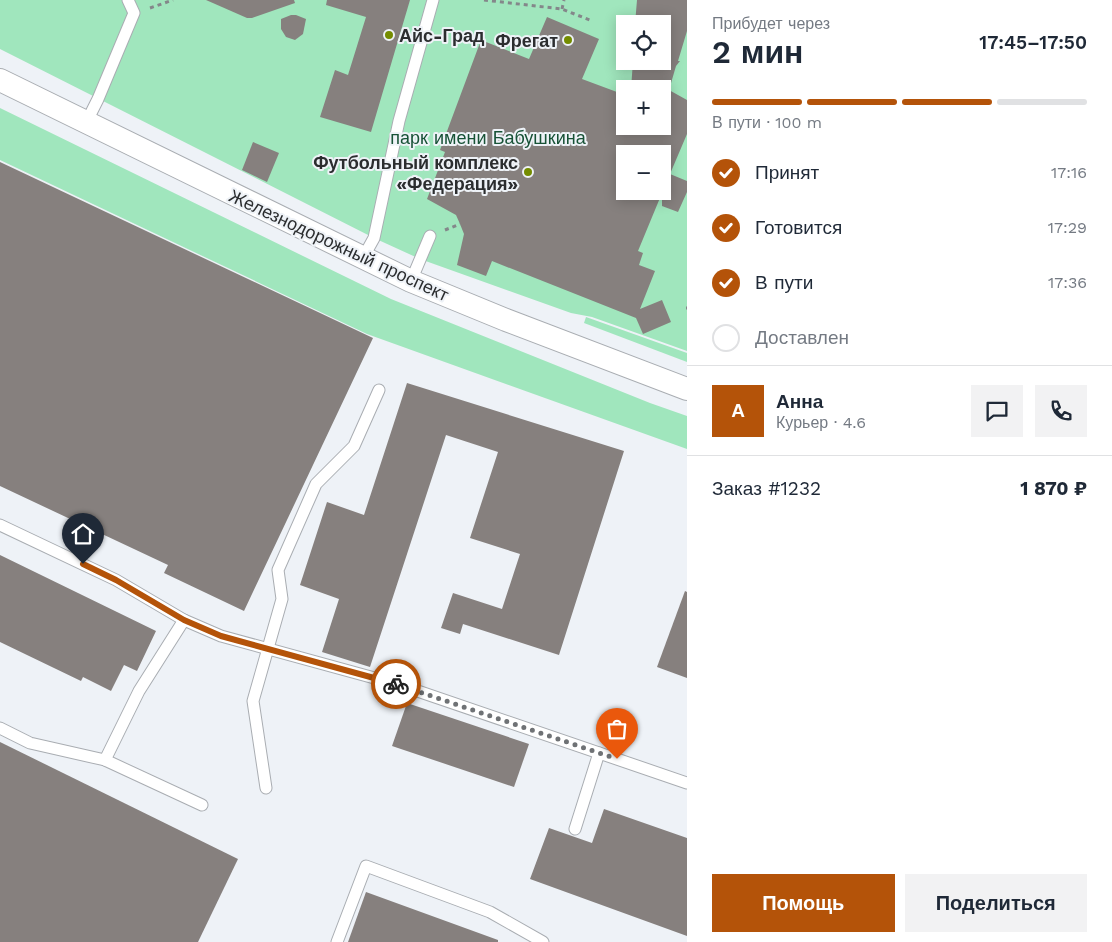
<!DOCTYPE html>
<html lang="ru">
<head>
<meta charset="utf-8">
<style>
  body { margin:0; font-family:"Work Sans",sans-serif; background:#f2f2f3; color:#1f2937; height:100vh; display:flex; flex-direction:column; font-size:19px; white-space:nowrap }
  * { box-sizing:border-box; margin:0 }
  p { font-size:16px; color:#747a83 }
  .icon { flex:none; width:28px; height:28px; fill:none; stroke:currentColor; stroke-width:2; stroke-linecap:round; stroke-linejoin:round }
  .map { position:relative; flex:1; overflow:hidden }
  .side { display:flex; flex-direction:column; background:#fff; width:425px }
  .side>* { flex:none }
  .fabs { position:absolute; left:616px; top:15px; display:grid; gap:10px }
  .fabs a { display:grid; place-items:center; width:55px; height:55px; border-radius:0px; background:#fff; box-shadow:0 2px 12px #0003; font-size:25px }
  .pin { position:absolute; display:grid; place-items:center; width:42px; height:42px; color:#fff; margin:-51px -21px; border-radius:50% 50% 50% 0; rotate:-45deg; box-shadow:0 0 5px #0007 }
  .pin .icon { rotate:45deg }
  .courier { position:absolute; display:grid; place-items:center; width:50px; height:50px; margin:-25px; border:4px solid #b45309; border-radius:50%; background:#fff; color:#222; box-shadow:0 1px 6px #0007 }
  .headline em { font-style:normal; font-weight:600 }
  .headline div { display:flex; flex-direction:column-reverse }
  .headline { display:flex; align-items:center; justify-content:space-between; height:85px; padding:0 25px }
  h1 { font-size:32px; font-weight:600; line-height:38px }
  .bar { display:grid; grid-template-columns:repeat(4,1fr); gap:8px 5px; align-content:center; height:60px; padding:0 25px }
  .bar i { height:6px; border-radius:4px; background:#e0e1e3 }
  .bar .on { background:#b45309 }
  .bar p { grid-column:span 4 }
  .line { display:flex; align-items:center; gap:12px; padding:0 25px; border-top:1px solid #e0e1e3 }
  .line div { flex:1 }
  .round { display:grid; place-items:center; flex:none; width:52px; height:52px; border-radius:0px; background:#f2f2f3 }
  ol { padding:0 25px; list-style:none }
  li { display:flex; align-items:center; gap:15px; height:55px }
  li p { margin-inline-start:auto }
  li .icon { padding:5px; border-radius:50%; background:#b45309; color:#fff; stroke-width:4 }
  li:last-child { color:#747a83 }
  li i { width:28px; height:28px; border:2px solid #e0e1e3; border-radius:50% }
  .primary-button { display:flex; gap:10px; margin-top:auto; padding:10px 25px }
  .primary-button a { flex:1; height:58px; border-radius:0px; background:#b45309; color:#fff; font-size:20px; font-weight:600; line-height:58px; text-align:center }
  .primary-button a+a { background:#f2f2f3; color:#1f2937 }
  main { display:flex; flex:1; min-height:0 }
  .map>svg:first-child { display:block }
  .green { fill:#a0e6bd; fill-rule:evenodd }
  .building { fill:#86807e; fill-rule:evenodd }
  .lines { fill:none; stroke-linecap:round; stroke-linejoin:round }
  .lane-casing { stroke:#a9adb2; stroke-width:13 }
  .street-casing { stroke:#a9adb2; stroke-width:24 }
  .path { stroke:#84878a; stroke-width:3; stroke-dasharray:4 4; stroke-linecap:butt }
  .lane { stroke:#fff; stroke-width:11 }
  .street { stroke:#fff; stroke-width:22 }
  .done { stroke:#6f7275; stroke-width:5; stroke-dasharray:0 9 }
  .route { stroke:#b45309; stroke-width:6 }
  .poi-dot { fill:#748c00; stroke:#eef2f7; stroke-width:2 }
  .labels { text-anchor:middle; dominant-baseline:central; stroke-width:4; stroke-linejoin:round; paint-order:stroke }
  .poi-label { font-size:18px; font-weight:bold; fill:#2b2d2f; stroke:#eef2f7; text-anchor:end }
  .park-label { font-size:18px; fill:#175236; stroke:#eef2f7 }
  .street-label { font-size:18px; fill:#2b2d2f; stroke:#eef2f7 }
</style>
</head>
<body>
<main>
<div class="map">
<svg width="687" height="942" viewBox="0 0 687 942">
  <rect width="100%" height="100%" fill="#eef2f7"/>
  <g class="green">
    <path d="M 0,0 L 687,0 L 687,351 L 592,317 L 571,313 L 420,259 L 374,238 L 0,49 ZM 625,24 L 662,24 L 662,61 L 625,61 ZM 625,89 L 662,89 L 662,126 L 625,126 ZM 625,154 L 662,154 L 662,191 L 625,191 Z"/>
    <polygon points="0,108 391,299 650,403 687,416 687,449 367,334 0,160"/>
    <polygon points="586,317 687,353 687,362 584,323"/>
  </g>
  <g class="building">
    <polygon points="206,0 294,0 295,3 252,18 247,18"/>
    <polygon points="327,0 410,0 371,132 320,117 335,70 348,75 366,17 326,5"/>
    <path d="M 637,0 L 687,0 L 687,31 L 678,61 L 680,61 L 676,66 L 669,90 L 687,100 L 687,134 L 670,174 L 687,181 L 687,192 L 678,212 L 662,206 L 662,193 L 638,251 L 643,253 L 639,265 L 655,271 L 640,309 L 662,300 L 671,322 L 643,334 L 636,318 L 492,261 L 486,276 L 457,265 L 464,234 L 460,224 L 456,215 L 427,199 L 445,152 L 440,150 L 481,40 L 529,59 L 547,17 L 599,39 L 582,79 L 625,95 L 625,126 L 662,126 L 662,81 L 655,89 L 631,89 L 633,61 L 662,61 L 662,24 L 635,24 ZM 625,154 L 662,154 L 662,191 L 625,191 Z"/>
    <polygon points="291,15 296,15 306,19 303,34 295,40 286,37 281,29 281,19"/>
    <polygon points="253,142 279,153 267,182 242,170"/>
    <polygon points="0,162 373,338 244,611 164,573 168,565 0,486"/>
    <polygon points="407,383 624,451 559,655 463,624 460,634 441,628 453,593 502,609 520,554 470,538 498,452 446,435 370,667 322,652 339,599 300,585 327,502 364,515"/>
    <polygon points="0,555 156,631 137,671 124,665 111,691 83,677 81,681 0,642"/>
    <polygon points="685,591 687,592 687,678 657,667"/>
    <polygon points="407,703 529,744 514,787 392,746"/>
    <polygon points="0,742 238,859 198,942 0,942"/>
    <polygon points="604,809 687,838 687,936 530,879 549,828 592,843"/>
    <polygon points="366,892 498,940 498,942 348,942"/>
  </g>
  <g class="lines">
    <defs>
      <g id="lane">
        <polyline points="86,123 98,99 134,13 128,0"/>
        <polyline points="363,258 374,238 399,121 433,0"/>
        <polyline points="411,281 430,236"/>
        <polyline points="0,525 116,580 184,620 221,636 400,685 687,783"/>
        <polyline points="0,728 30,743 105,760 202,805"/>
        <polyline points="105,760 139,691 184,620"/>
        <polyline points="266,788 253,701 282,599 278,570 316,484 354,446 379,390"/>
        <polyline points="575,829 599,753"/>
        <polyline points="337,942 366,866 490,912 543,942"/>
      </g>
      <polyline id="street" points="0,80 411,281 506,320 687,389"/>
    </defs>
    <use href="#lane" class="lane-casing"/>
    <use href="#street" class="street-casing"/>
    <g class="path">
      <polyline points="484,0 562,9 592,21"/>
      <polyline points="150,8 173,0"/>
      <polyline points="562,9 564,0"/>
      <polyline points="445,230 460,224"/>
      <polyline points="686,308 687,308"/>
    </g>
    <use href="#lane" class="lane"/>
    <use href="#street" class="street"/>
  </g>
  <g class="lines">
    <polyline class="done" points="396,684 617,759"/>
    <polyline class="route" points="83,564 116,580 184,620 221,636 396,684"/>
  </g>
  <g class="poi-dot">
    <circle cx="389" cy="35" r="5"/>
    <circle cx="568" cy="40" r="5"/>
    <circle cx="528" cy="172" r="5"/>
  </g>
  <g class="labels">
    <g class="poi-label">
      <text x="399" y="35" text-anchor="start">Айс-Град</text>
      <text x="558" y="40">Фрегат</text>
      <text x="518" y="162">Футбольный комплекс<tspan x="518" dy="21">«Федерация»</tspan></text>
    </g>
    <g class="park-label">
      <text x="488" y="137">парк имени Бабушкина</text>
    </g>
    <g class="street-label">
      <text transform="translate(339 245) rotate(25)">Железнодорожный проспект</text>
    </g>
  </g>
</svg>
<div class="fabs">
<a><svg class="icon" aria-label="locate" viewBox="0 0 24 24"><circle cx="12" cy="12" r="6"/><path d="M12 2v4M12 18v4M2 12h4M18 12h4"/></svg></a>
<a>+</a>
<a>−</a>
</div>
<div class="pin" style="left:617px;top:759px;background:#ea580c"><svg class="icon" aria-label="bag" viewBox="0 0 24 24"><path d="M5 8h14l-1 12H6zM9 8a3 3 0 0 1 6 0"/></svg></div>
<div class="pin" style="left:83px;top:564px;background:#1f2937"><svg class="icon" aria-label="home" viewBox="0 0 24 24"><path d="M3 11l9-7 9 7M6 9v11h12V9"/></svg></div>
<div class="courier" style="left:396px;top:684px"><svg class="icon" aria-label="bike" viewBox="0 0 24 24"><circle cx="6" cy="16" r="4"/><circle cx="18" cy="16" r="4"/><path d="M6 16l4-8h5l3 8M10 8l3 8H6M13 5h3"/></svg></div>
</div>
<section class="side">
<div class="headline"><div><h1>2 мин</h1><p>Прибудет через</p></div><em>17:45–17:50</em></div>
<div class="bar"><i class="on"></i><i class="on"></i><i class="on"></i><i></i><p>В пути · 100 m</p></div>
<ol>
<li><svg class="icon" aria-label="check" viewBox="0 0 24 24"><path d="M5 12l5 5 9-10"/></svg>Принят<p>17:16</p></li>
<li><svg class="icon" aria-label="check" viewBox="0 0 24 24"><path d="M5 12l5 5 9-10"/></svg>Готовится<p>17:29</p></li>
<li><svg class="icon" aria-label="check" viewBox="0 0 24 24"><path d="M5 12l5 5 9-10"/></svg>В пути<p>17:36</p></li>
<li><i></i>Доставлен</li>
</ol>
<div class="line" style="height:90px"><b class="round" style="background:#b45309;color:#fff">А</b><div><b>Анна</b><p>Курьер · 4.6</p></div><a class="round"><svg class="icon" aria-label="chat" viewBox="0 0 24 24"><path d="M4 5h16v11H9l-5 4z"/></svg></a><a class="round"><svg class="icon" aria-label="phone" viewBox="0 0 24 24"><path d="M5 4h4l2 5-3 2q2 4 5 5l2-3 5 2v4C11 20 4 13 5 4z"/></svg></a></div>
<div class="line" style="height:65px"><div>Заказ #1232</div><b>1 870 ₽</b></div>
<div class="primary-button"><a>Помощь</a><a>Поделиться</a></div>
</section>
</main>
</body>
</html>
